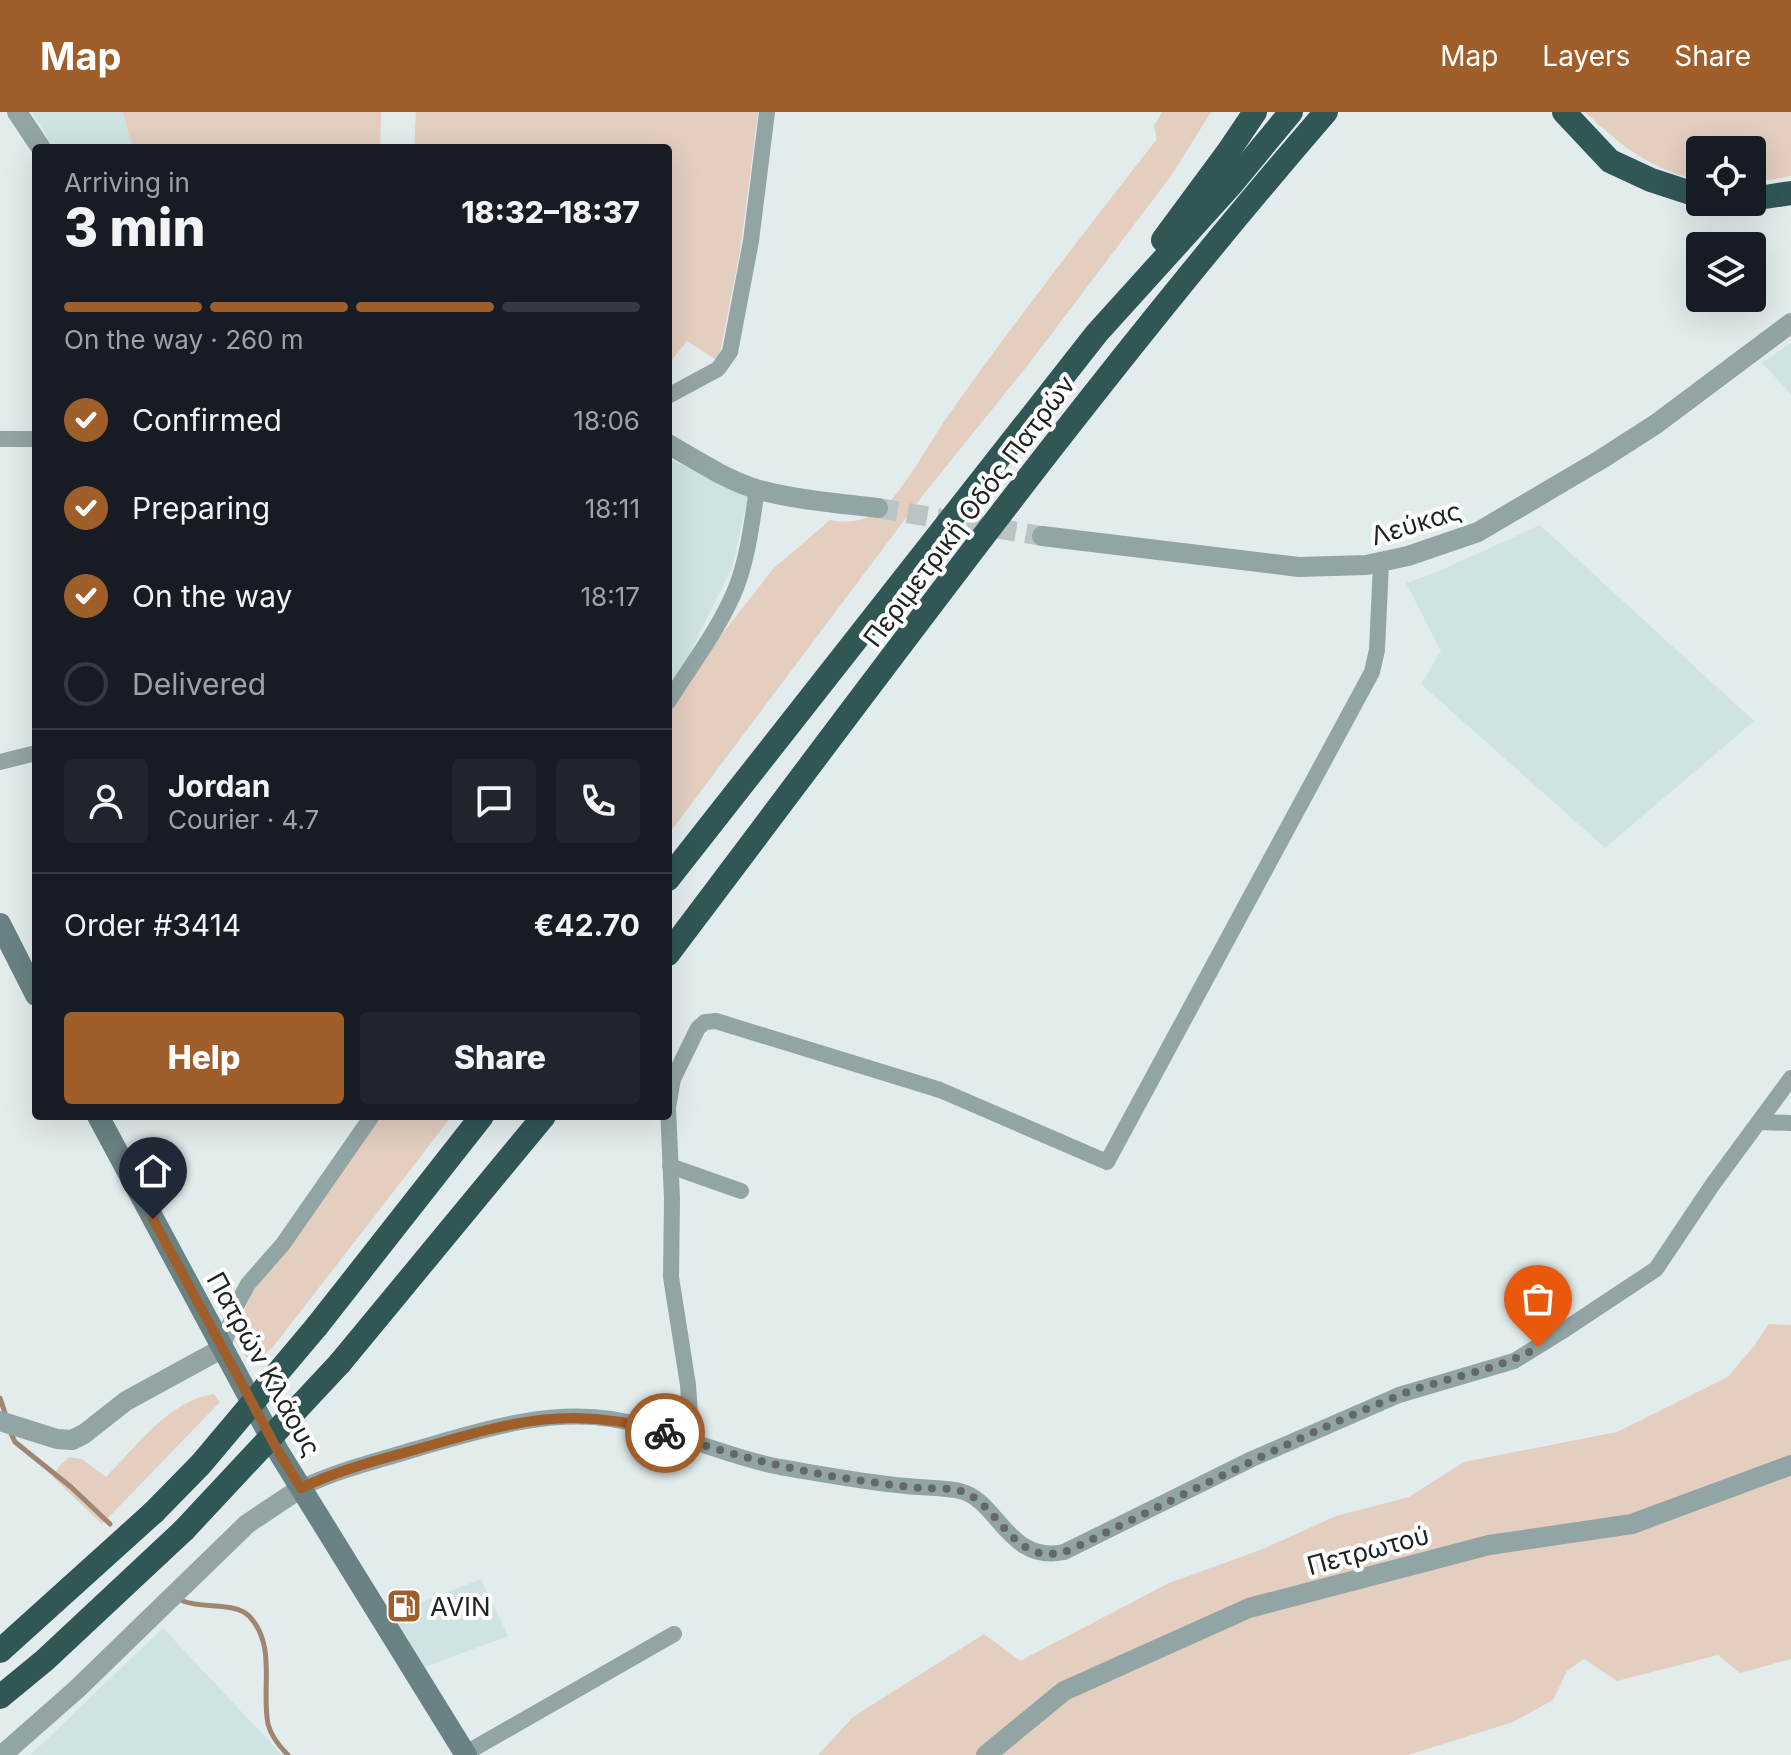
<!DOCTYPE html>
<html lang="en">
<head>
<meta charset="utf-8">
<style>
  body { margin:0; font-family:Inter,sans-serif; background:#20242c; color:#f1f3f6; height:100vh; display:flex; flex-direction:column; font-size:30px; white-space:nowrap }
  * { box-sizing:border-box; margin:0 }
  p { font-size:26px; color:#9ea1a6 }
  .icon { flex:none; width:44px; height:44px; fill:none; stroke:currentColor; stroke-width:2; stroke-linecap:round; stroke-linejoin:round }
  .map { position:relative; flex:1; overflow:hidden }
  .drawer { position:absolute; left:32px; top:32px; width:640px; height:976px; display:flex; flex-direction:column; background:#171b24; border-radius:8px; box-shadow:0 8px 32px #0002 }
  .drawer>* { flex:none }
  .fabs { position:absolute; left:1686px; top:24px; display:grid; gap:16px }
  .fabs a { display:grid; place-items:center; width:80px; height:80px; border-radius:8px; background:#171b24; box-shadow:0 8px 32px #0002; font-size:40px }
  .pin { position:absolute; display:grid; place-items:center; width:68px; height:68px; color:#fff; margin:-82px -34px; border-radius:50% 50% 50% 0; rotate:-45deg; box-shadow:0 0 8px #0007 }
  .pin .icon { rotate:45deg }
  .courier { position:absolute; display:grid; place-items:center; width:80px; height:80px; margin:-40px; border:6px solid #a05f2a; border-radius:50%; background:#fff; color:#222; box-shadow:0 2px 10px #0007 }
  .head em { font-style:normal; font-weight:800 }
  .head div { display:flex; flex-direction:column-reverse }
  .head { display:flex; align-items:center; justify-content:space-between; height:136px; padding:0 32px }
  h1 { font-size:52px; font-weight:800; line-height:60px }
  .bar { display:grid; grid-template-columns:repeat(4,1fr); gap:12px 8px; align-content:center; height:96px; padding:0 32px }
  .bar i { height:10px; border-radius:6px; background:#363941 }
  .bar .selected { background:#a05f2a }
  .bar p { grid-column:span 4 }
  .line { display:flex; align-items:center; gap:20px; padding:0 32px; border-top:2px solid #363941 }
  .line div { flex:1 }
  .round { display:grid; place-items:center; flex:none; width:84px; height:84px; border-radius:8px; background:#20242c }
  ol { padding:0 32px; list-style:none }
  li { display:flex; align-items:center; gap:24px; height:88px }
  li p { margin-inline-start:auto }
  li .icon { padding:8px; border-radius:50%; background:#a05f2a; color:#fff; stroke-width:4 }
  li:last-child { color:#9ea1a6 }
  li i { width:44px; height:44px; border:4px solid #363941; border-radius:50% }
  .cta { display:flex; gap:16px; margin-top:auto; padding:16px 32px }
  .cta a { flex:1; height:92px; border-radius:8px; background:#a05f2a; color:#fff; font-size:32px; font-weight:800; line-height:92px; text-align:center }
  .cta a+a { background:#20242c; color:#f1f3f6 }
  header { display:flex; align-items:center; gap:48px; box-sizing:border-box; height:112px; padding:0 40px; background:#a05f2a; color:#fff }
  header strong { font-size:38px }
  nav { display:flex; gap:44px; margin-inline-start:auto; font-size:28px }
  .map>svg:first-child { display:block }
  .built { fill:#cfe3e3 }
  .green { fill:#e3cec0 }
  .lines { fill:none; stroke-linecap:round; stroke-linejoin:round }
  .stream { stroke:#a08573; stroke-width:5 }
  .tertiary-tunnel { stroke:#bbc4c4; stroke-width:20; stroke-dasharray:20 10; stroke-linecap:butt }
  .minor { stroke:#93a4a4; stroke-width:16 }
  .tertiary { stroke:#93a4a4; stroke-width:20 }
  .secondary { stroke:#698283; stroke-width:22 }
  .motorway { stroke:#315656; stroke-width:24 }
  .motorway-bridge { stroke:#315656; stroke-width:24 }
  .done { stroke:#636969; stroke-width:8; stroke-dasharray:0 14.4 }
  .route { stroke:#a05f2a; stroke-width:10 }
  .labels { text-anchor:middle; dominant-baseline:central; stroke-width:8; stroke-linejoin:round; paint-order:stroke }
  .street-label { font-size:26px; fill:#1e2222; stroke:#fff }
  .poi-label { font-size:26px; fill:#1e2222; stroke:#fff; text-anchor:start }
</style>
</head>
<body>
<header>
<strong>Map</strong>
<nav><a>Map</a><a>Layers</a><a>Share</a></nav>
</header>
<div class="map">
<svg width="1791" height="1643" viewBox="0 0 1791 1643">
  <rect width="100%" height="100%" fill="#e2ecec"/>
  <g class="built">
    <polygon points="32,0 123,0 132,36 54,36"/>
    <polygon points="1791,231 1791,282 1762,251"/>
    <polygon points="668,347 749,382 732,456 684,553 668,577"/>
    <polygon points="1540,413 1754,609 1605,736 1421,572 1441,539 1406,471 1437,460"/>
    <polygon points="481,1467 508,1524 422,1556 389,1503"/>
    <polygon points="163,1516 282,1643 30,1643 44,1630"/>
  </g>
  <g class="green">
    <polygon points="123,0 381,0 380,36 132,36"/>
    <polygon points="416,0 758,0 740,139 720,241 715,247 687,229 668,253 668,36 414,36"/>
    <path d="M 1162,0 L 1211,0 L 1171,64 L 1031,249 L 924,382 L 668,723 L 668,597 L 694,558 L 773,457 L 830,408 C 845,412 863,409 877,401 C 899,387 929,332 945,308 C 1013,212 1085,119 1157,27 L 1154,14 Z"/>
    <path d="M 1585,0 L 1791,0 L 1791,64 L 1752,71 L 1752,38 L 1700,38 L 1700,69 C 1647,55 1624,36 1585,0 Z"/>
    <polygon points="381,1004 452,1004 273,1235 253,1251 244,1243 232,1226 252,1180 295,1126"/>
    <polygon points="1769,1212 1791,1213 1791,1547 1740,1561 1718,1543 1617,1569 1584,1547 1567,1559 1553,1588 1513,1610 1408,1643 818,1643 853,1605 984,1522 1020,1549 1169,1471 1263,1437 1336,1404 1409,1385 1464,1350 1617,1320 1728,1265 1754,1234"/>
    <path d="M 214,1282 L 220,1290 L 102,1412 L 53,1365 L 60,1353 L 69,1345 L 82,1347 L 106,1365 C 138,1333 168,1289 214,1282 Z"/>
  </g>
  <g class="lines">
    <g class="stream">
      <polyline points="0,1286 6,1304"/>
      <polyline points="9,1317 15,1330 71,1375 110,1412"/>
      <path d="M 183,1489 C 202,1497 236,1490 249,1504 C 277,1533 261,1577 268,1612 C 271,1624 280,1635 288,1643"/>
    </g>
    <polyline class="tertiary-tunnel" points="878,396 1042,424"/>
    <g class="minor">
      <polyline points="668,284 718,257 730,240 751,129 767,0"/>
      <polyline points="0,327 36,327"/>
      <path d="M 668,590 C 691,553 720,516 736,476 C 748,445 752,410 757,377"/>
      <polyline points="0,650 36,641"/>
      <polyline points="1759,1010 1791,1011"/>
      <polyline points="670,1054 741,1079"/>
      <polyline points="223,1236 234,1198 248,1172 283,1132 372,1004"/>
      <polyline points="692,1331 688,1273 671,1165 672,1087 668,995 673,967 698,916 705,910 716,909 940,978 1107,1050 1372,560 1377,538 1381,451"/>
      <path d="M 301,1376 C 338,1358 377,1349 416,1337 C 479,1319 545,1297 611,1307 C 669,1316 722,1344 780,1355 C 822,1362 864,1370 906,1374 C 923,1376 943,1375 960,1379 C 998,1388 1008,1452 1064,1440 L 1252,1347 L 1399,1283 L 1514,1249 L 1561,1220 L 1656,1157 L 1713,1072 L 1791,966"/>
      <polyline points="466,1641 674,1522"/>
    </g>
    <g class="tertiary">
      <polyline points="17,0 41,36"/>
      <path d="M 668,332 C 696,348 725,367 756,377 C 795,388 838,391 878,396"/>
      <polyline points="1042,424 1299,455 1366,453 1408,444 1478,420 1600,348 1656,312 1791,211"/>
      <polyline points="0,1309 57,1327 72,1328 84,1322 126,1289 223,1236"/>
      <polyline points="2,1643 77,1577 247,1412 301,1376"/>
      <polyline points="986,1643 1064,1579 1249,1496 1489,1433 1632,1412 1791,1353"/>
    </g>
    <g class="secondary">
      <polyline points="0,812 36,883"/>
      <polyline points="98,1004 278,1339 466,1643"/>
    </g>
    <g class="motorway">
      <polyline points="1564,0 1610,49 1651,68 1700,84"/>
      <polyline points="1752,87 1791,81"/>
      <polyline points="1163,128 1228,40 1255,0"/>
      <polyline points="668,767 1097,221 1230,74 1291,0"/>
      <path d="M 668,842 C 883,558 1093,269 1326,0"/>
      <polyline points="317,1214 482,1004"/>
      <polyline points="340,1251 544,1004"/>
      <polyline points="0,1539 154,1400"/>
      <polyline points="0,1585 45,1548 184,1418"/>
    </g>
    <g class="motorway-bridge">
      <polyline points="154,1400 201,1352 317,1214"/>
      <polyline points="184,1418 340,1251"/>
    </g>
  </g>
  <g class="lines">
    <path class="done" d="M 665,1321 C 726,1341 785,1357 849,1367 C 873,1370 897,1374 922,1376 C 935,1377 951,1375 964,1380 C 1002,1396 1014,1458 1070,1438 C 1178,1386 1283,1331 1395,1285 C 1442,1265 1494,1261 1538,1235"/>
    <path class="route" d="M 153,1107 L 278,1339 L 301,1376 C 339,1358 378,1348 418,1337 C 507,1311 573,1291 665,1321"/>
  </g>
  <defs>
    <symbol id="fuel-square" viewBox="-11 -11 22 22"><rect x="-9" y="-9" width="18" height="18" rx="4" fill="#a05f2a" stroke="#fff"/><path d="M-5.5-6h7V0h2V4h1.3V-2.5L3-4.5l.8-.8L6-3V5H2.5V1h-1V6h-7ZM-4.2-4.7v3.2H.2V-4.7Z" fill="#fff"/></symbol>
  </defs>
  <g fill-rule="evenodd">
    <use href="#fuel-square" x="384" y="1474" width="40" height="40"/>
  </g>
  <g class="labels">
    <g class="street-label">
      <text transform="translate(969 399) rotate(-53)">Περιμετρική Οδός Πατρών</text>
      <text transform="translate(1416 411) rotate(-17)">Λεύκας</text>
      <text transform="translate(264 1252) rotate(61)">Πατρών Κλάους</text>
      <text transform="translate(1368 1438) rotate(-15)">Πετρωτού</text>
    </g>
    <g class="poi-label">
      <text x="430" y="1494">AVIN</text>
    </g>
  </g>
</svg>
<div class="fabs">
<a><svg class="icon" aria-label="locate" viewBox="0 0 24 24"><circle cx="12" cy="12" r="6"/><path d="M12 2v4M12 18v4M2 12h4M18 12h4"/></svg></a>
<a><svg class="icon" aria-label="layers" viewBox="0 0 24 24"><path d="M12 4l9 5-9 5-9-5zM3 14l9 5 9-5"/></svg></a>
</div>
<div class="pin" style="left:1538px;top:1235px;background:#ea580c"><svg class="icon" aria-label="bag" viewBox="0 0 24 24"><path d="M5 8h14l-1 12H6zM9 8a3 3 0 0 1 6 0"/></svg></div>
<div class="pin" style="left:153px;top:1107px;background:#1f2937"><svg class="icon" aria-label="home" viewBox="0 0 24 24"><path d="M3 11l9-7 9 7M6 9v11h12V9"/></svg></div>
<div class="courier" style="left:665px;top:1321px"><svg class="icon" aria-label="bike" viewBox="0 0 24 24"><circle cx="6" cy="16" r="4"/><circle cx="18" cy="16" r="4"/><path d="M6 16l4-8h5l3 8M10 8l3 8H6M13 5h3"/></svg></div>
<section class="drawer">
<div class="head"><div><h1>3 min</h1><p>Arriving in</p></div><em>18:32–18:37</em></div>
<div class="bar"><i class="selected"></i><i class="selected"></i><i class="selected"></i><i></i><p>On the way · 260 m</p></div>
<ol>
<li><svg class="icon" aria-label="check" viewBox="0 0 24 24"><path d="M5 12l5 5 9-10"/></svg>Confirmed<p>18:06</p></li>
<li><svg class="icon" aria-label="check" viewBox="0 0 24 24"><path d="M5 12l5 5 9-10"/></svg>Preparing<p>18:11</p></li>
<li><svg class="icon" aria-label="check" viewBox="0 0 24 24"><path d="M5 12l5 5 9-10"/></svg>On the way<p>18:17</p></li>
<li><i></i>Delivered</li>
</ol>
<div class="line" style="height:144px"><a class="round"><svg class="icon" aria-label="person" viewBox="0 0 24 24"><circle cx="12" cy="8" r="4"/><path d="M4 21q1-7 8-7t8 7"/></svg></a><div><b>Jordan</b><p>Courier · 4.7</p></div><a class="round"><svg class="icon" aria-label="chat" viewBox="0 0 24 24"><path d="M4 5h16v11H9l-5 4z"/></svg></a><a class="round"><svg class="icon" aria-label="phone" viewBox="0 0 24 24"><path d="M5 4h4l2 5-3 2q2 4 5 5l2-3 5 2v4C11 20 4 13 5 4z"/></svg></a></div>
<div class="line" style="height:104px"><div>Order #3414</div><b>€42.70</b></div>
<div class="cta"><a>Help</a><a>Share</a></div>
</section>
</div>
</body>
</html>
